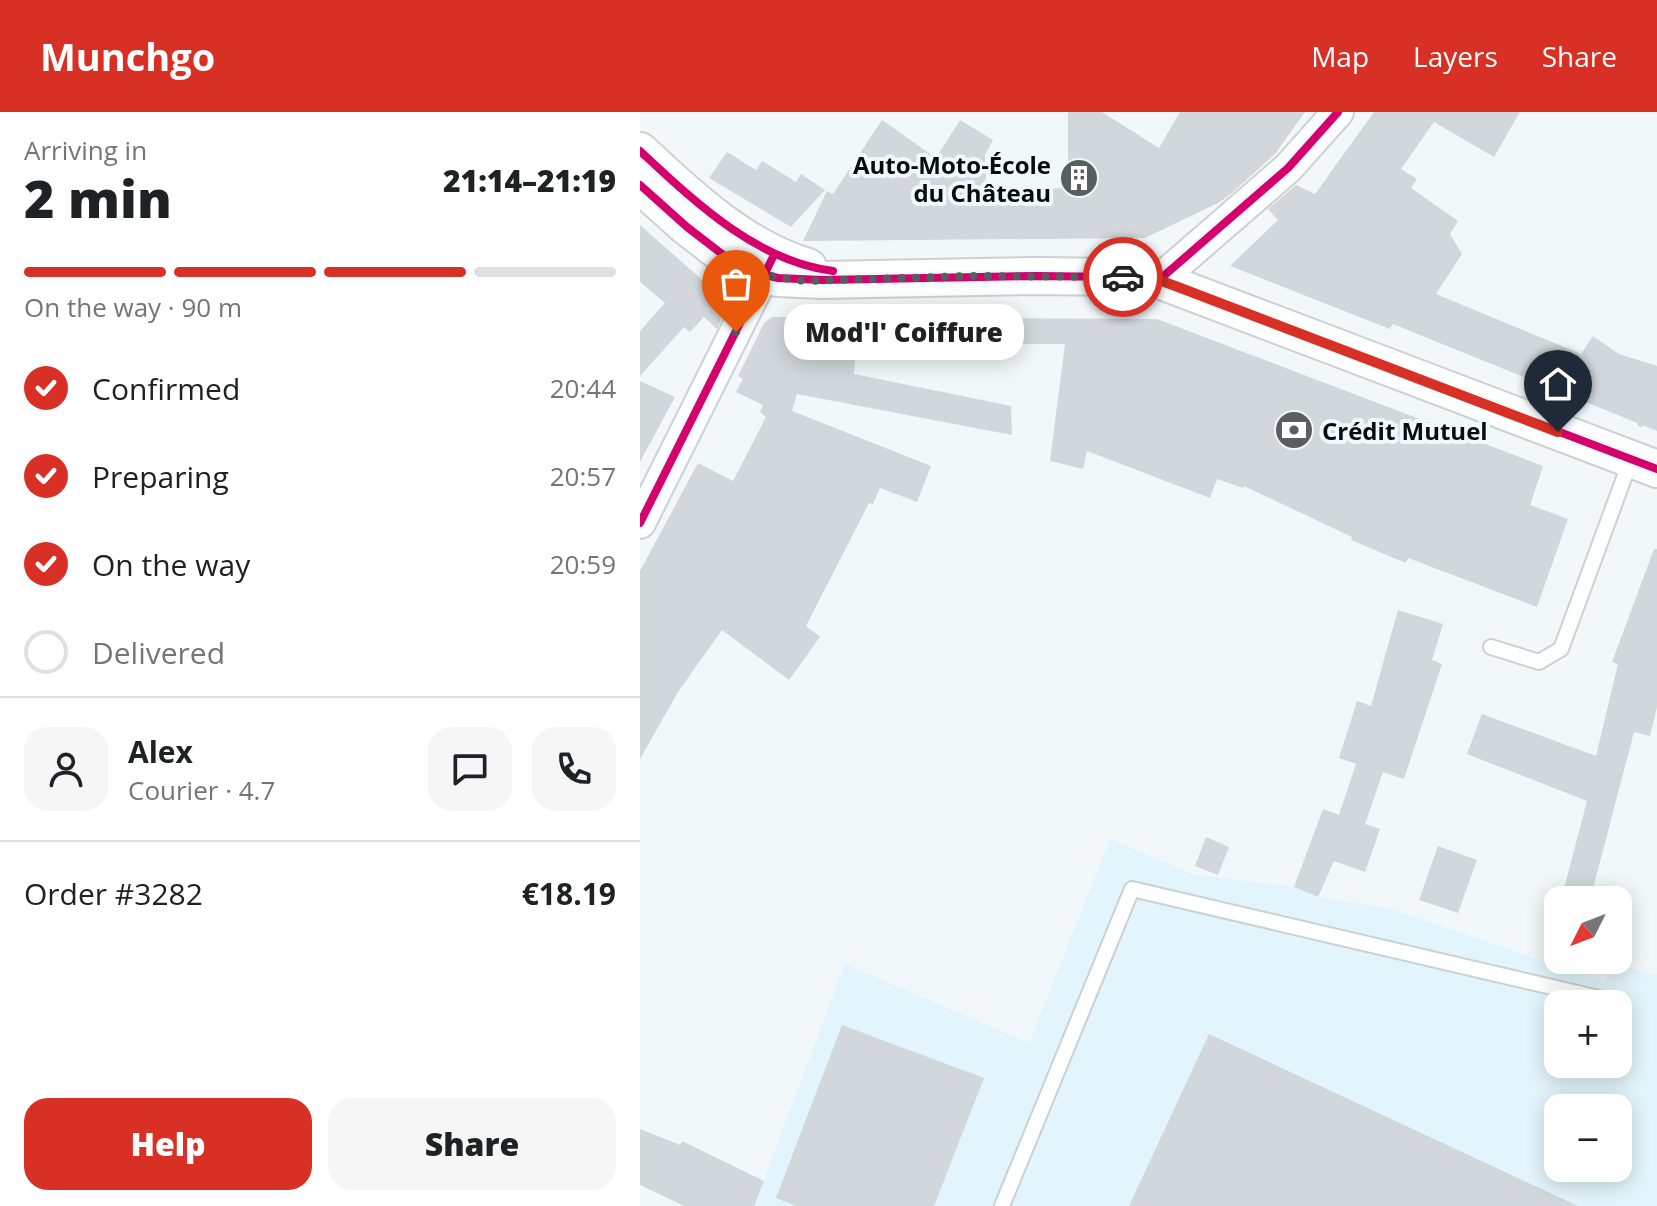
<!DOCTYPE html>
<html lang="en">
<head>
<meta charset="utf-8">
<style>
  body { margin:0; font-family:"Open Sans",sans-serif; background:#f6f6f6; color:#202124; height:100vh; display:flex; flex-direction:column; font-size:30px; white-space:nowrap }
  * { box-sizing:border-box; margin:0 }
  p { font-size:26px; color:#757577 }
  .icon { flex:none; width:44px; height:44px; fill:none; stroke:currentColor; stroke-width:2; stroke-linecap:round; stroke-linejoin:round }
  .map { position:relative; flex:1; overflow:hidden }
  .drawer { display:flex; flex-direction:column; background:#fff; width:640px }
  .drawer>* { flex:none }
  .needle { width:52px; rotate:228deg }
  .buttons { position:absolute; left:904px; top:774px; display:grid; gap:16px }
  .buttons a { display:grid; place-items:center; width:88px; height:88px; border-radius:16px; background:#fff; box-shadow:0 4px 20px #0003; font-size:40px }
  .pin { position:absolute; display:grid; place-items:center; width:68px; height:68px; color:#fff; margin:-82px -34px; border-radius:50% 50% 50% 0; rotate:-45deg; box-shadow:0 0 8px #0007 }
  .pin .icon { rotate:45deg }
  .courier { position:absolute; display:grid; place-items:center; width:80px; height:80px; margin:-40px; border:6px solid #d93025; border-radius:50%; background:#fff; color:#222; box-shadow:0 2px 10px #0007 }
  .bubble { position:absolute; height:56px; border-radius:24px; background:#fff; box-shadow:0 4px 20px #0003; font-size:26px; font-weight:800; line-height:56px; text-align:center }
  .summary em { font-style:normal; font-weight:800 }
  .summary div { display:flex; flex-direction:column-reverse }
  .summary { display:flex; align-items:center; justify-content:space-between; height:136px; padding:0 24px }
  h1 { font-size:52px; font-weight:800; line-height:60px }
  .bar { display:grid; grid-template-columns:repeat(4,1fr); gap:12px 8px; align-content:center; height:96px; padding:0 24px }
  .bar i { height:10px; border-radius:6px; background:#e0e0e0 }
  .bar .selected { background:#d93025 }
  .bar p { grid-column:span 4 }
  .line { display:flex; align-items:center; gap:20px; padding:0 24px; border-top:2px solid #e0e0e0 }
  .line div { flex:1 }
  .round { display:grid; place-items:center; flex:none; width:84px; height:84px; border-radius:24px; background:#f6f6f6 }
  ol { padding:0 24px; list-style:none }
  li { display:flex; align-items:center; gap:24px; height:88px }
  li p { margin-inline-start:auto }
  li .icon { padding:8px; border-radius:50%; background:#d93025; color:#fff; stroke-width:4 }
  li:last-child { color:#757577 }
  li i { width:44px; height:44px; border:4px solid #e0e0e0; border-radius:50% }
  .button { display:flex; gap:16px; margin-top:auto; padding:16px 24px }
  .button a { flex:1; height:92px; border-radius:24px; background:#d93025; color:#fff; font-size:32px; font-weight:800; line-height:92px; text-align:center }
  .button a+a { background:#f6f6f6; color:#202124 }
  header { display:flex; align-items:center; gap:48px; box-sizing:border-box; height:112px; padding:0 40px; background:#d93025; color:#fff }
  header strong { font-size:38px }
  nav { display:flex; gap:44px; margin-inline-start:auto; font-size:28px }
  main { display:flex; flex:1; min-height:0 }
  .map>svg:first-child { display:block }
  .built { fill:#e3f5fc; fill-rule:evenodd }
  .building { fill:#d1d7da }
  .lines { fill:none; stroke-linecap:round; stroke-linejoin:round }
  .service-casing { stroke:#cbd1d3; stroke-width:18 }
  .minor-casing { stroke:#cbd1d3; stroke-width:34 }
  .tertiary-casing { stroke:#cbd1d3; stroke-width:40 }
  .path { stroke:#d4d6d6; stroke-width:5; stroke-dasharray:4 6; stroke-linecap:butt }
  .service { stroke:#fdfefe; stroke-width:14 }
  .minor { stroke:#fdfefe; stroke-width:30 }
  .tertiary { stroke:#fdfefe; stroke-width:36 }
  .cycleway-casing { stroke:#eef9fe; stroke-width:13 }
  .cycleway { stroke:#d6006c; stroke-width:8 }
  .done { stroke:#595f61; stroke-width:8; stroke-dasharray:0 14.4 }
  .route { stroke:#d93025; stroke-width:10 }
  .labels { text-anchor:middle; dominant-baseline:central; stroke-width:8; stroke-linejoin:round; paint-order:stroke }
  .poi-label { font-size:24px; font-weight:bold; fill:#070d0f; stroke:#eef9fe; text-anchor:end }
</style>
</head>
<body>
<header>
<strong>Munchgo</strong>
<nav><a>Map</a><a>Layers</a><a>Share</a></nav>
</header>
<main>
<section class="drawer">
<div class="summary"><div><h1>2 min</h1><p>Arriving in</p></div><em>21:14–21:19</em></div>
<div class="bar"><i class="selected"></i><i class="selected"></i><i class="selected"></i><i></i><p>On the way · 90 m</p></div>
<ol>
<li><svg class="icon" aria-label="check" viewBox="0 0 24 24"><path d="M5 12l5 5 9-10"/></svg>Confirmed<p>20:44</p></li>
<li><svg class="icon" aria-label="check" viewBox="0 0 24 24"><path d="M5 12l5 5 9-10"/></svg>Preparing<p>20:57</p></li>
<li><svg class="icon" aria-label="check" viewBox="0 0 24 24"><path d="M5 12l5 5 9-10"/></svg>On the way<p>20:59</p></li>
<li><i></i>Delivered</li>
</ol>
<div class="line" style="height:144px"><a class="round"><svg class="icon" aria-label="person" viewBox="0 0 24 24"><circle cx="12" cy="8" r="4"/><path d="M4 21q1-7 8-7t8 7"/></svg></a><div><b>Alex</b><p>Courier · 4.7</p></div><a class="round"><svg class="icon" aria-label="chat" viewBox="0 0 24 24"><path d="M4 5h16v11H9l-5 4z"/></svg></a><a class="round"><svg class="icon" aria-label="phone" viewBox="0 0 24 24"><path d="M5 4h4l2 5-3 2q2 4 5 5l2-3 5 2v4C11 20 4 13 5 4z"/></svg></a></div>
<div class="line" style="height:104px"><div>Order #3282</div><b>€18.19</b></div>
<div class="button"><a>Help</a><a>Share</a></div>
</section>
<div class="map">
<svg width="1017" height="1094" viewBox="0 0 1017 1094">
  <rect width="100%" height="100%" fill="#f2f8fa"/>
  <path class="built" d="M 470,727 L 552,762 L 654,775 L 678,785 L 748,796 L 965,870 L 970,852 L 1017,863 L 1017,1094 L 114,1094 L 205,852 L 389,931 ZM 918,892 L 978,892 L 978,952 L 918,952 ZM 918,996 L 978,996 L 978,1056 L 918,1056 Z"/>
  <g class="building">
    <polygon points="428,0 462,0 519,36 540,0 665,0 635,42 593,80 580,90 505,126 163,129 187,79 193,82 242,8 296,46 320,8 353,28 345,43 346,78 428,76"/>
    <polygon points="734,0 880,0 854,45 794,10 761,57 777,67 771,76 818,109 810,122 822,142 796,182 941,242 953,224 979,242 1017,254 1017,319 753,212 750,217 590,154 638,108 628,97 656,73 675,82"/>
    <polygon points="87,40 116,58 122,49 156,70 161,62 185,78 151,115 69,66"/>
    <polygon points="0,113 77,181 81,208 77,217 64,205 50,220 44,215 0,264 0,219 25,191 0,170"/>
    <polygon points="132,205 517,207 903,354 890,393 928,407 897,495 768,446 766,451 711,428 712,425 604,374 603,376 577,367 570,386 447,339 443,357 410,349 425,232 370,232 370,247 215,247 214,262 371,294 372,323 157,282 152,299 291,354 277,390 240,376 233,392 229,391 166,514 180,525 149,568 82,518 38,580 0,647 0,459 58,351 93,369 126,305 120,300 123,293 96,280 103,267 98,264 124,211"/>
    <polygon points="0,269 35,285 0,350"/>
    <polygon points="1014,437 1017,437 1017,595 1010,624 994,620 950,788 921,788 947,689 827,642 842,602 956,644 978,552 972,550"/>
    <polygon points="758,498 803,512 792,548 802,552 764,667 743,660 725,712 740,717 725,760 694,749 678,785 654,775 683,697 699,703 716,652 699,646 717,589 731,594"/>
    <polygon points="566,725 589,735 578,763 555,754"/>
    <polygon points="798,734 837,748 818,801 779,788"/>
    <polygon points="202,913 344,966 294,1094 156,1094 136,1086"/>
    <polygon points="569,922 938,1094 489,1094"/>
    <polygon points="0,1017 40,1033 42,1029 124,1069 114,1094 44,1094 0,1073"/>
  </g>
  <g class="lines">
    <defs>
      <g id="service">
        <polyline points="851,535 899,550 921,537 991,347"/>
        <polyline points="362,1094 492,777 959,886"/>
      </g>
      <g id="minor">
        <polyline points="519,168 648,56 698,0"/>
        <polyline points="0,411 133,144"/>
      </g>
      <g id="tertiary">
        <path d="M 0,39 C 49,85 103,136 168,155"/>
        <polyline points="0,73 47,115 95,152 104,158 138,166 182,168 395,164 485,165 519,168 1017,357"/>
      </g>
    </defs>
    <use href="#service" class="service-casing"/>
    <use href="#minor" class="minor-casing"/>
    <use href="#tertiary" class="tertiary-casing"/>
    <polyline class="path" points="999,314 1017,294"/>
    <use href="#service" class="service"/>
    <use href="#minor" class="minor"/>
    <use href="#tertiary" class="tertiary"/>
    <defs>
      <g id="cycleway">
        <path d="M 0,39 C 55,90 116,149 193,159"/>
        <polyline points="0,73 47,115 95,152 104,158 138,166 182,168 395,164 485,165 519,168 1017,357"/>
        <polyline points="519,168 648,56 698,0"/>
        <polyline points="0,411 134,143"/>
      </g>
    </defs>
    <use href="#cycleway" class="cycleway-casing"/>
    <use href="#cycleway" class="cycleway"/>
  </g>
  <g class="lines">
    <polyline class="done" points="96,220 124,163 164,169 330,164 483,165"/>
    <polyline class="route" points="483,165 519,168 538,175 918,320"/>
  </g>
  <defs>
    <symbol id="building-disc" viewBox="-11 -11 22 22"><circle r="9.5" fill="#595f61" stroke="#eef9fe"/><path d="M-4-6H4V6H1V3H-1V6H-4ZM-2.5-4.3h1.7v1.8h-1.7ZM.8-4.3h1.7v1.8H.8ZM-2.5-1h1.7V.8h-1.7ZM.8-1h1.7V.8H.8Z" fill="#fff"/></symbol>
    <symbol id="bank-disc" viewBox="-11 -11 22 22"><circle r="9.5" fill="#595f61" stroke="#eef9fe"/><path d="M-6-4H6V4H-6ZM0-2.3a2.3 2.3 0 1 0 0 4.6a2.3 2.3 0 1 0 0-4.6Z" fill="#fff"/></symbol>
  </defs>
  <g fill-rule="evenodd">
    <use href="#building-disc" x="417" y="44" width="44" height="44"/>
    <use href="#bank-disc" x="632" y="296" width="44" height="44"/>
  </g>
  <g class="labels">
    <g class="poi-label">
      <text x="411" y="52">Auto-Moto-École<tspan x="411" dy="28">du Château</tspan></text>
      <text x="682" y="318" text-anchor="start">Crédit Mutuel</text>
    </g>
  </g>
</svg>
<div class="buttons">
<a><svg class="needle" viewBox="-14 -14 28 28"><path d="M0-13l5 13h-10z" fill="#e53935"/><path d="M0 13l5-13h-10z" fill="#757577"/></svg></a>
<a>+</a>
<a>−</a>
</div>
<div class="pin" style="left:96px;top:220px;background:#ea580c"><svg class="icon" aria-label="bag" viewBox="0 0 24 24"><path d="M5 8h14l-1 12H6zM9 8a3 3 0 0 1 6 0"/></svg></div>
<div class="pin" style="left:918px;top:320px;background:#1f2937"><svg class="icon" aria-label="home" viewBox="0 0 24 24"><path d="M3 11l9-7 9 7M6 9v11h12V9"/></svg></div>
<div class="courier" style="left:483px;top:165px"><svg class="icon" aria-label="car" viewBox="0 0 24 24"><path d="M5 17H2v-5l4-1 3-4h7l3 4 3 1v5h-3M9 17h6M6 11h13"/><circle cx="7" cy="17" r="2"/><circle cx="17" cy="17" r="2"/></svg></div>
<div class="bubble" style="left:144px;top:192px;width:240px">Mod'l' Coiffure</div>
</div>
</main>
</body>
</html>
